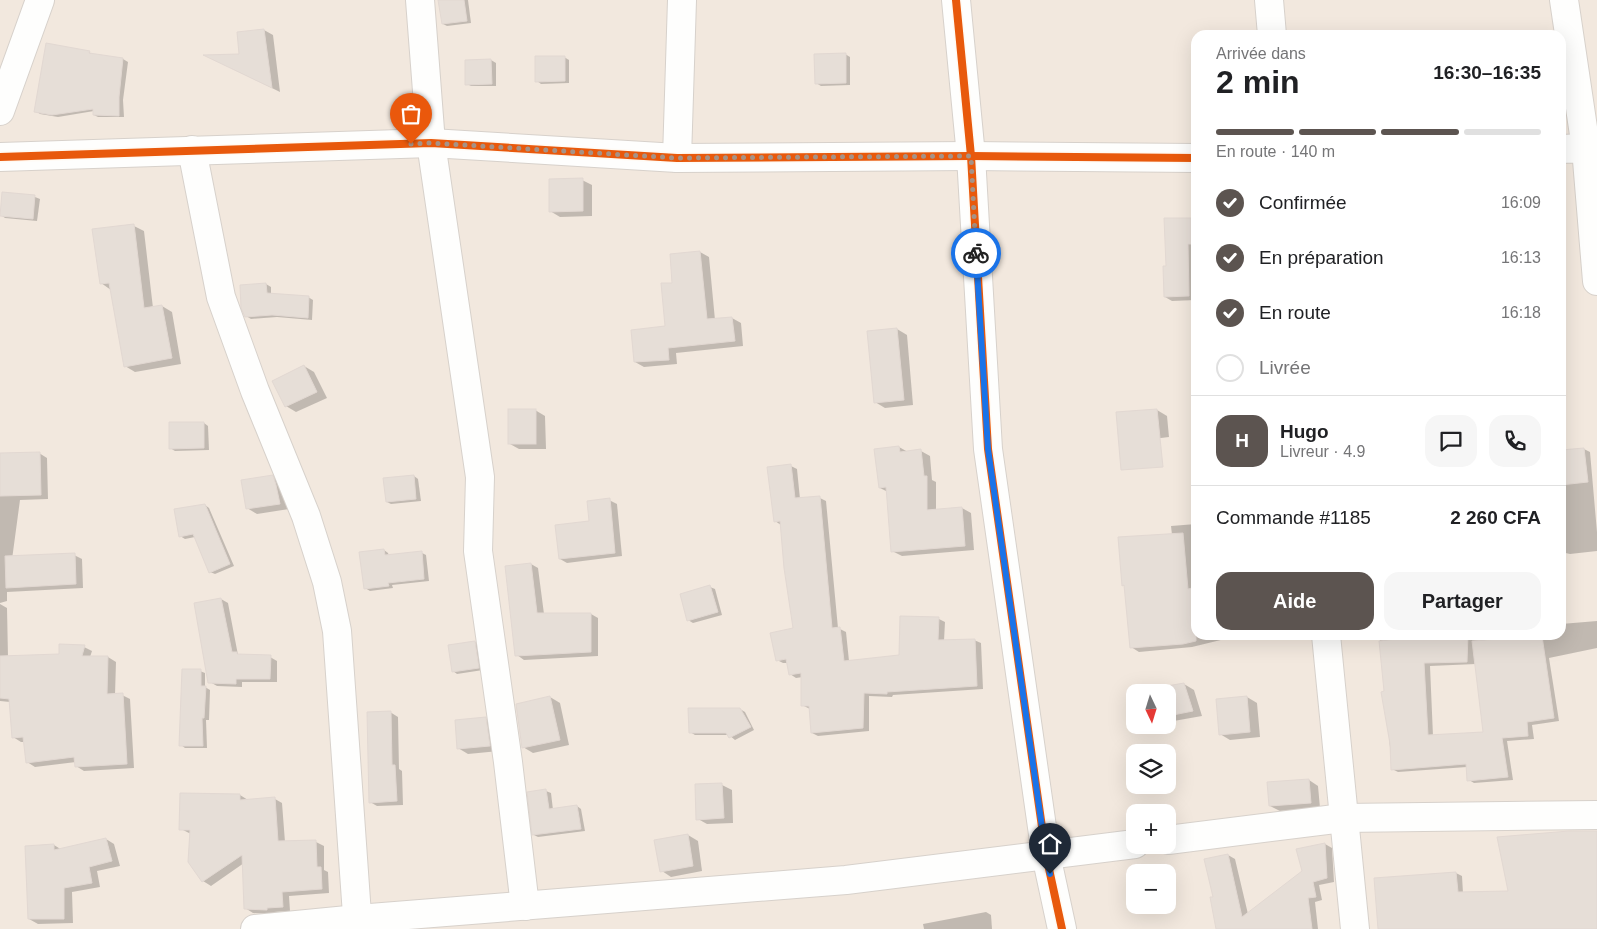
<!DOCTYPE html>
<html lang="fr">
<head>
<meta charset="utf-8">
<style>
  body { margin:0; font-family:Helvetica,sans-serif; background:#f6f6f6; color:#202124; height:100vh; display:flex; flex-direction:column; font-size:19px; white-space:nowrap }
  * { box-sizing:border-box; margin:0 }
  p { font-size:16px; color:#757577 }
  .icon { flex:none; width:28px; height:28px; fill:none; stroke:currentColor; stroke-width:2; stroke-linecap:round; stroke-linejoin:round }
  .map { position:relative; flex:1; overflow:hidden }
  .drawer { position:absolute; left:1191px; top:30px; width:375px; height:610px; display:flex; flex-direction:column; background:#fff; border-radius:15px; box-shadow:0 5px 20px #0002 }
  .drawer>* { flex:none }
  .needle { width:32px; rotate:176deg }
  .controls { position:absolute; left:1126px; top:684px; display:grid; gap:10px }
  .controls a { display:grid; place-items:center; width:50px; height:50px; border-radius:10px; background:#fff; box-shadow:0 5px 20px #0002; font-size:25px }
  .pin { position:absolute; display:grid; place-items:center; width:42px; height:42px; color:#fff; margin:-51px -21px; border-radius:50% 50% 50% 0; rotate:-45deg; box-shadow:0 0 5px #0007 }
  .pin .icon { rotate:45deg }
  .courier { position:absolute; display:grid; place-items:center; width:50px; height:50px; margin:-25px; border:4px solid #1a73e8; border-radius:50%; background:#fff; color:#222; box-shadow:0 1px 6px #0007 }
  .headline em { font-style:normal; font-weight:700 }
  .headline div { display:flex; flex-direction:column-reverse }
  .headline { display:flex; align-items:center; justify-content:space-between; height:85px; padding:0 25px }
  h1 { font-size:32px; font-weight:700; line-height:38px }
  .bar { display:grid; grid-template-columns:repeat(4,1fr); gap:8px 5px; align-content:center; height:60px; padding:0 25px }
  .bar i { height:6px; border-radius:4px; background:#e0e0e0 }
  .bar .current { background:#5c5450 }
  .bar p { grid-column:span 4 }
  .line { display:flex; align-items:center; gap:12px; padding:0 25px; border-top:1px solid #e0e0e0 }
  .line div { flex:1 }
  .round { display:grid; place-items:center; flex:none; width:52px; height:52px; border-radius:15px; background:#f6f6f6 }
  ol { padding:0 25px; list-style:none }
  li { display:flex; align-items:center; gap:15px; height:55px }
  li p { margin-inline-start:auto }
  li .icon { padding:5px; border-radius:50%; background:#5c5450; color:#fff; stroke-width:4 }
  li:last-child { color:#757577 }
  li i { width:28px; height:28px; border:2px solid #e0e0e0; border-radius:50% }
  .action { display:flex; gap:10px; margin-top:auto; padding:10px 25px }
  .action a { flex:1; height:58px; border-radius:15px; background:#5c5450; color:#fff; font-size:20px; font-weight:700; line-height:58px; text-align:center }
  .action a+a { background:#f6f6f6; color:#202124 }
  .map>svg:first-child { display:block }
  .residential { fill:#f2e8de; fill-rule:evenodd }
  .shadow { fill:#0003; fill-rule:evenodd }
  .building { fill:#e6ded7; stroke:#e2d8d2 }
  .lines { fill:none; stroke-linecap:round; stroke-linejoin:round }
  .minor-casing { stroke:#d7d1cb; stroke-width:30 }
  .minor { stroke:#fefefd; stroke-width:28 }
  .cycleway-casing { stroke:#fffaf3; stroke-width:11 }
  .cycleway { stroke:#e8590c; stroke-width:8 }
  .done { stroke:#a69286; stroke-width:5; stroke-dasharray:0 9 }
  .route { stroke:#1a73e8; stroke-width:6 }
</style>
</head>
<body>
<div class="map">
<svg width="1597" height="929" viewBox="0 0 1597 929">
  <rect width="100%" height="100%" fill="#f9f5f0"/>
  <path class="residential" d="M 0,0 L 1597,0 L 1597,929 L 0,929 ZM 1196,35 L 1561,35 L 1561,635 L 1196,635 ZM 1135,692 L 1168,692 L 1168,725 L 1135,725 ZM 1135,752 L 1168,752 L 1168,785 L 1135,785 ZM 1135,812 L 1168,812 L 1168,845 L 1135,845 ZM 1135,872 L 1168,872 L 1168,905 L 1135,905 Z"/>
  <g class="shadow">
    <polygon points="440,0 468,0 471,23 447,26 443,24"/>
    <polygon points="264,30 273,35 280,92 213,59 241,55"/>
    <polygon points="89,52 93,55 123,59 128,62 123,100 124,117 98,117 94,115 94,111 58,117 40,114 36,111"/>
    <polygon points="845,54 850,57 850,85 821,86 816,83"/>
    <polygon points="564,57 569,60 569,83 541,84 537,81"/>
    <polygon points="491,60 496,63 496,86 471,86 467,84"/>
    <polygon points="582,180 592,185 592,216 560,217 550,211"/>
    <polygon points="3,194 35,197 40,199 37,221 5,218 1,215"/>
    <polygon points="1191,219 1196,222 1196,300 1172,301 1165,297 1167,267"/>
    <polygon points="134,226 144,231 153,308 162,306 172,312 181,364 135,372 125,366 111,290 101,283"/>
    <polygon points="700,252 709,257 715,320 732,318 741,323 743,346 676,353 677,364 644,367 635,362 667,327 674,284 671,255"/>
    <polygon points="266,284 271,287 271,295 308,297 313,300 312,320 277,317 251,319 246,316 242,286"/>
    <polygon points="897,329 907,335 913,405 885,408 875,402"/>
    <polygon points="304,366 314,372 327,398 296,412 286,406"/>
    <polygon points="535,410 545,416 546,449 519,449 510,444"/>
    <polygon points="1157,410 1167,416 1169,437 1129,442"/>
    <polygon points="204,423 208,426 209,450 175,451 170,448"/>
    <polygon points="1561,425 1566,450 1584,449 1590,452 1597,532 1597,551 1570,554 1561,552"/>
    <polygon points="899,447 908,452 921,451 930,456 932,480 936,482 936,510 962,508 971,513 974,550 902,556 892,551 888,492 880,488"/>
    <polygon points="39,453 47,458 48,499 20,500 11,567 74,555 82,559 83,588 7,592 7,601 0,603 0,454"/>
    <polygon points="791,466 797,469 800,499 820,498 826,501 838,628 846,632 849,661 900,656 939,619 945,622 944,641 974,640 981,643 983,689 893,695 892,697 869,696 869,731 818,736 812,733 810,709 802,705 803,677 796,678 790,674 788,663 783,663 777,660 794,629 781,525 775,521"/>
    <polygon points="414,476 418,479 421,501 391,504 387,502"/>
    <polygon points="272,477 282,483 289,509 257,514 247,508"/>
    <polygon points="609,500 617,504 622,556 567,563 560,559"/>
    <polygon points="205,505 209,508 234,566 215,574 210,572 195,537 185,539 180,536"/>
    <polygon points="1196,524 1196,635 1228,635 1229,638 1192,647 1139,652 1131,647 1125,586 1123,585 1172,535 1171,526"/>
    <polygon points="384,550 388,553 389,556 422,553 426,555 429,581 392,585 393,588 370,591 365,588"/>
    <polygon points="531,564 538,568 544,614 591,614 598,618 598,656 524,660 517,655"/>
    <polygon points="710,587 715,589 722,615 693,623 688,620"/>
    <polygon points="221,599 228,603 238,655 270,657 277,661 277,682 242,682 242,687 217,686 210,682"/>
    <polygon points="0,604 7,608 8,657 60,655 84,647 92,651 90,657 108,657 116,662 115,695 122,695 130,699 134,768 84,771 76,766 76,762 35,767 27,762 25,742 21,742 13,737 10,702 0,701"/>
    <path d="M 1597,621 L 1597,648 L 1549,658 L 1559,721 L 1532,725 L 1534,739 L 1507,741 L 1513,780 L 1474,783 L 1469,780 L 1467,767 L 1398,772 L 1392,769 L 1380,640 L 1377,638 L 1376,635 L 1561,635 L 1561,624 ZM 1476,664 L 1484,733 L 1433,736 L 1430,666 Z"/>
    <polygon points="475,642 479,645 483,670 457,674 453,671"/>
    <polygon points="200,671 205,673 205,687 210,690 209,720 206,720 207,748 185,748 181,745"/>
    <polygon points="1184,684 1194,690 1202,716 1168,722 1168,692 1139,692"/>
    <polygon points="550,697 560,703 569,745 533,753 523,747"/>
    <polygon points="1247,697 1257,703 1260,737 1230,740 1220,734 1217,700"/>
    <polygon points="740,709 745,712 754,730 735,740 729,735 695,735 690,732"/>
    <polygon points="390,712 398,717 399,769 402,771 403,805 377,806 370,802"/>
    <polygon points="486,719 495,724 499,751 468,754 458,748"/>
    <polygon points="1309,780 1318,786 1320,808 1280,811 1270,806"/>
    <polygon points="722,785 732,790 733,823 707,824 698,819"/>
    <polygon points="546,791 551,793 553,810 577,806 581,809 585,831 538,837 534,835"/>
    <polygon points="181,795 240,795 248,800 275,799 282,803 285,842 316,842 324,846 324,870 328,872 329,893 289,896 290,911 274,912 274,914 253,913 245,908 244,863 211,886 203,881 190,862 191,834 181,829"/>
    <polygon points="1597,832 1597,929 1380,929 1456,873 1462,876 1463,893 1509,892"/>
    <polygon points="688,835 698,841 702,871 671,877 662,871"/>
    <polygon points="106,839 114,844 120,866 97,871 100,887 72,892 73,923 38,924 29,919 54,845 62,850"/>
    <polygon points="1325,844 1332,848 1334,882 1319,885 1322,900 1315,902 1318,929 1222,929 1228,855 1235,859 1248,914 1304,871"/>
    <polygon points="986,912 991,915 992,929 924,929 923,924"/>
  </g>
  <g class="building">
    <polygon points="438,0 464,0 467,21 442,24"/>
    <polygon points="264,29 272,88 203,55 239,54 237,32"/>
    <polygon points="46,43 90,51 89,53 123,58 119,97 119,116 93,115 93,109 52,115 34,112"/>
    <polygon points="846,53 846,83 815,84 814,54"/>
    <polygon points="535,56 565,56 565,81 535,82"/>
    <polygon points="491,59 492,84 465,85 465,60"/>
    <polygon points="583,178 583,211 549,212 549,179"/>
    <polygon points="2,192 35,195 33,219 0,216"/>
    <polygon points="1164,218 1191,218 1191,244 1188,244 1189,296 1164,297 1163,266 1166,266"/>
    <polygon points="134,224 144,308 162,305 172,358 124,367 109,283 100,284 92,229"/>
    <polygon points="700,251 707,319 732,317 735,341 668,348 669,360 634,362 631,330 665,326 661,283 672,283 670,254"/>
    <polygon points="266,283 267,293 309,296 308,318 272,315 245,317 241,308 240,285"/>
    <polygon points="897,328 904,400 874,403 867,331"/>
    <polygon points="304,365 317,392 285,407 272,381"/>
    <rect x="508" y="409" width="28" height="35"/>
    <polygon points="1157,409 1163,467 1121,470 1116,412"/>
    <polygon points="169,422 204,422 204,448 169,449"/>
    <polygon points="899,446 900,452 921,449 924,476 927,476 927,510 962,507 965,546 891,552 886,487 879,488 874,449"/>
    <polygon points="1584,448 1588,482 1561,485 1561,450"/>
    <polygon points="40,452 41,495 0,496 0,453"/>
    <polygon points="791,464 795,498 820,496 832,628 840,627 844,661 899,655 900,616 939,617 938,640 975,639 977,686 887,692 887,694 864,693 863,728 811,733 809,706 801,706 801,673 789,675 786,659 776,661 770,633 793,628 784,568 780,521 774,522 767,467"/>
    <polygon points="273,475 276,485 280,504 246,509 241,480"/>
    <polygon points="414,475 416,499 386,502 383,478"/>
    <polygon points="610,498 615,553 559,559 555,525 589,521 587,501"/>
    <polygon points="205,504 230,564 209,573 193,534 179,537 174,509"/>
    <polygon points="1183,533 1188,589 1196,587 1196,641 1183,644 1130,648 1124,585 1122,586 1118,537"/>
    <polygon points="384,549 385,555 422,551 424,579 388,583 389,586 364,589 359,552"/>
    <polygon points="75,553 76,584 6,588 5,556"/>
    <polygon points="531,563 537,613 591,613 591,652 515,656 505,566"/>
    <polygon points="710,585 718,612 687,621 680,594"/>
    <polygon points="221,598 232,652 237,652 237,654 271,655 270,679 236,679 236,684 208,683 194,603"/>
    <polygon points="1432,635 1468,635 1467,662 1424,663 1428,735 1483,732 1472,641 1542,636 1554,718 1527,722 1528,736 1502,738 1508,777 1467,781 1466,764 1391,770 1390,744 1381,692 1384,691 1379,641"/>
    <polygon points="475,641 479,668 452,672 448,645"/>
    <polygon points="59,644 85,645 82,656 108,656 107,694 123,693 127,764 75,767 74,757 26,763 23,737 12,738 9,699 0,698 0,656 59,654"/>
    <polygon points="182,669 201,669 201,686 206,686 204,718 202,718 203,746 179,746"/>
    <polygon points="1184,683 1193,711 1168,716 1168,692 1135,692 1135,706 1133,692"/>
    <polygon points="550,696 560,740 522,748 516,704"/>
    <polygon points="1247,696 1250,732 1219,735 1216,699"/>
    <polygon points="688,708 740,708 751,727 729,738 726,733 689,733"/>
    <polygon points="391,711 392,765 395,765 397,801 369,803 367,712"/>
    <polygon points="486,717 490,746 457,749 455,720"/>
    <polygon points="1309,779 1311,803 1269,806 1267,782"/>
    <polygon points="722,783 724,818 696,820 695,784"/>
    <polygon points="546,789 549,809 577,805 581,829 532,835 527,792"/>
    <polygon points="180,793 240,794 240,800 275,797 278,841 316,840 317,867 321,867 322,889 282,892 283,907 267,908 267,910 244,909 242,855 202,882 188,862 190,830 179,830"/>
    <polygon points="1569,831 1597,831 1597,929 1378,929 1374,878 1456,872 1458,892 1508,891 1497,837"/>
    <polygon points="688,834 693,866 660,872 654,840"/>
    <polygon points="106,838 112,861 89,867 92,883 64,888 64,919 28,919 25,846 54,844 54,850"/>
    <polygon points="1325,843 1327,878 1313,882 1316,897 1308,898 1312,929 1216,929 1210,897 1213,897 1204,859 1228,854 1242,917 1302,871 1296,849"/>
  </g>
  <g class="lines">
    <defs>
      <g id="minor">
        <polyline points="420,0 431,143 480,477 478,551 508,762 525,906"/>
        <polyline points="956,0 971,156 988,449 1046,855 1062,929"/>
        <polyline points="1269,0 1272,35"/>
        <polyline points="1564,0 1586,148 1597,147"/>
        <polyline points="0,111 40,0"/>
        <polyline points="1561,149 1586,148 1597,281"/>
        <polyline points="192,150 221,297 255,391 306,516 327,582 337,631 358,929"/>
        <polyline points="0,157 431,143 677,158 971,156 1196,158"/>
        <polyline points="677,158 682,0"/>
        <polyline points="1326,635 1355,929"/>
        <polyline points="1168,840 1343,818 1597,815"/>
        <polyline points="255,929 358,919 846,880 1135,844"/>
      </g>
    </defs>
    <use href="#minor" class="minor-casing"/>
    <use href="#minor" class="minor"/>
    <defs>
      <g id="cycleway">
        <polyline points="956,0 971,156 988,449 1046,855 1062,929"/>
        <polyline points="0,157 431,143 677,158 971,156 1196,158"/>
      </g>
    </defs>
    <use href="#cycleway" class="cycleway-casing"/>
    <use href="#cycleway" class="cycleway"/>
  </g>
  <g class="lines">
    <polyline class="done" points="411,144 431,143 677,158 971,156 976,253"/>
    <polyline class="route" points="976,253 988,449 1046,855 1050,874"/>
  </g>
</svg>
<div class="controls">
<a><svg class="needle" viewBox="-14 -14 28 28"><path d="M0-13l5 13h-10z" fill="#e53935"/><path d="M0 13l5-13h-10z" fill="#757577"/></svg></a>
<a><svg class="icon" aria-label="layers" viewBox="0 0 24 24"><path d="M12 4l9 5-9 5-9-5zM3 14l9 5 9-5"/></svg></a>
<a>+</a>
<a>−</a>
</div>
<div class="pin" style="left:411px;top:144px;background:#ea580c"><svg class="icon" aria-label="bag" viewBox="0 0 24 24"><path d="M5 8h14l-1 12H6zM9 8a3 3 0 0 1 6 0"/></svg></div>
<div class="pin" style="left:1050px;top:874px;background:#1f2937"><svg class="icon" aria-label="home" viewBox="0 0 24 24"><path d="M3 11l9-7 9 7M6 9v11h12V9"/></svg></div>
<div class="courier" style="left:976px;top:253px"><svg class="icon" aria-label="bike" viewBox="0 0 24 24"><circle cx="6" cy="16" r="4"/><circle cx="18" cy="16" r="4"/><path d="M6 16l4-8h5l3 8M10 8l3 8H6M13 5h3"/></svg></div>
<section class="drawer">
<div class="headline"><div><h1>2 min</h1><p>Arrivée dans</p></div><em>16:30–16:35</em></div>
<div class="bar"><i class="current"></i><i class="current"></i><i class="current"></i><i></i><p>En route · 140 m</p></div>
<ol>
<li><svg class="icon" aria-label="check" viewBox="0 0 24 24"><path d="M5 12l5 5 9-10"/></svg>Confirmée<p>16:09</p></li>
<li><svg class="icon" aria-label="check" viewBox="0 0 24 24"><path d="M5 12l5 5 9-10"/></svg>En préparation<p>16:13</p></li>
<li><svg class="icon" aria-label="check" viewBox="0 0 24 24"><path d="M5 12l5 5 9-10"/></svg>En route<p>16:18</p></li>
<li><i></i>Livrée</li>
</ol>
<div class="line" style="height:90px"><b class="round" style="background:#5c5450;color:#fff">H</b><div><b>Hugo</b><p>Livreur · 4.9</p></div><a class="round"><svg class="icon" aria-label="chat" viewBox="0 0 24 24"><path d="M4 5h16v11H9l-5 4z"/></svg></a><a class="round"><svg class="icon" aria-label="phone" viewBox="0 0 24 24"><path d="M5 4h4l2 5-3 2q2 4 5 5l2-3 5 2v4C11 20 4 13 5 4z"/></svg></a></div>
<div class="line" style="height:65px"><div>Commande #1185</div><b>2 260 CFA</b></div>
<div class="action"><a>Aide</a><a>Partager</a></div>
</section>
</div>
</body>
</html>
